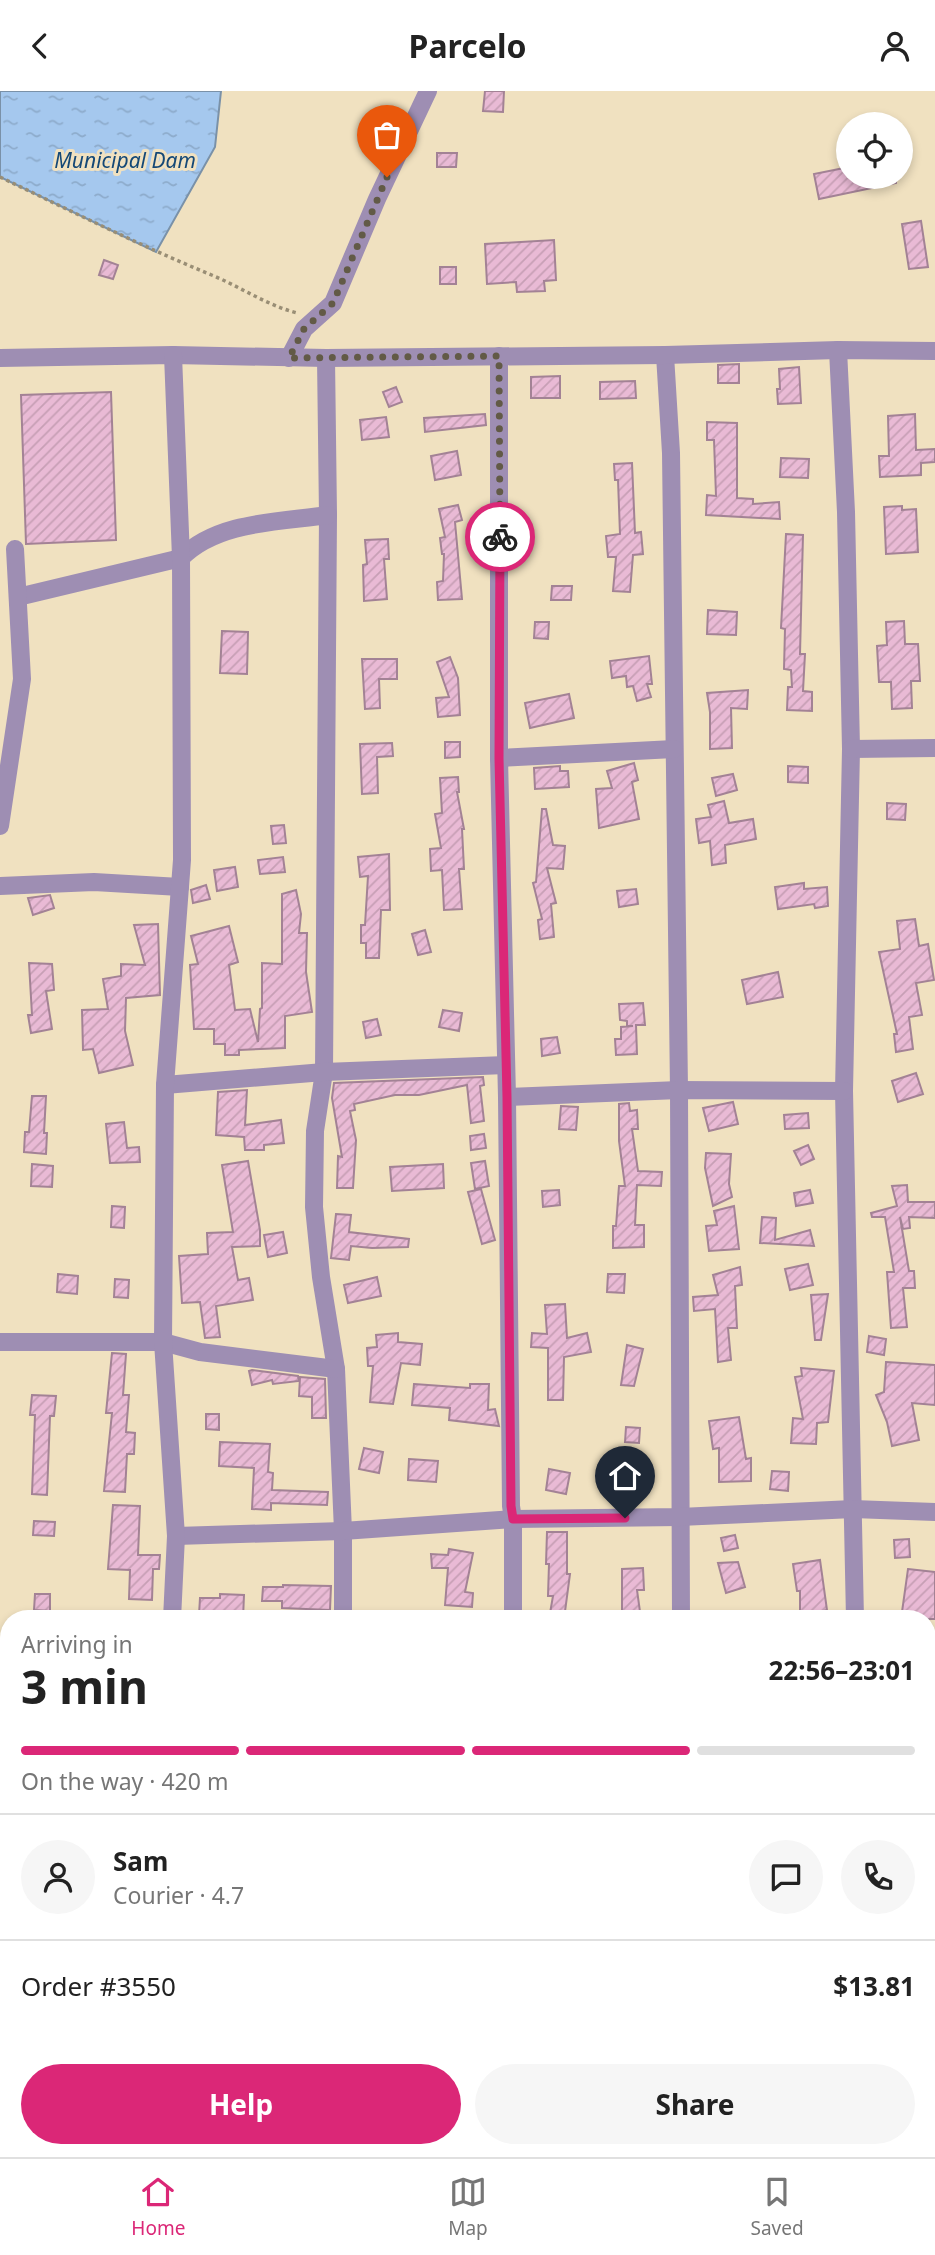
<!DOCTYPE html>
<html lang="en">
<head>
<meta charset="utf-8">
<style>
  body { margin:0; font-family:"Noto Sans",sans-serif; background:#f6f6f6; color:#222; height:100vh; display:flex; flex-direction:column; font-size:26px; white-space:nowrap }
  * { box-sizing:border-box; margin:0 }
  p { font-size:23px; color:#767676 }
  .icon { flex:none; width:38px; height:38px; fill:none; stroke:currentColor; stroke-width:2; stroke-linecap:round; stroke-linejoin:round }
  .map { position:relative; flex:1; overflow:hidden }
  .drawer { position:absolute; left:0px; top:1519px; width:936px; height:548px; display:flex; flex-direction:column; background:#fff; border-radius:28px 28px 0 0; box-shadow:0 4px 10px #0003 }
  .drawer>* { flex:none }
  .buttons { position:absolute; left:836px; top:21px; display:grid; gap:14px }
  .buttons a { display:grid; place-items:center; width:77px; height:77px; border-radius:50%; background:#fff; box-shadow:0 4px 10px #0003; font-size:35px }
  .pin { position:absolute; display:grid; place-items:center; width:60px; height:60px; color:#fff; margin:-72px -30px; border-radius:50% 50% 50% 0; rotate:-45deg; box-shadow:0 0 7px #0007 }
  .pin .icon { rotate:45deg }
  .courier { position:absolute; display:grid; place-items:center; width:70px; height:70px; margin:-35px; border:5px solid #db2777; border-radius:50%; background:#fff; color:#222; box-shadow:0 2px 9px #0007 }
  .headline em { font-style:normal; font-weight:700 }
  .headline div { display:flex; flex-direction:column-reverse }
  .headline { display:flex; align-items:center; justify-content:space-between; height:119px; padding:0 21px }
  h1 { font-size:46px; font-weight:700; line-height:52px }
  .bar { display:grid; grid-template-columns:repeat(4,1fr); gap:10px 7px; align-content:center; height:84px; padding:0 21px }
  .bar i { height:9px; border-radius:5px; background:#e0e0e0 }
  .bar .selected { background:#db2777 }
  .bar p { grid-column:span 4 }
  .line { display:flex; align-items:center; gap:18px; padding:0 21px; border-top:2px solid #e0e0e0 }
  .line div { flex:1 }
  .round { display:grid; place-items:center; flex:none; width:74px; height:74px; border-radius:37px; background:#f6f6f6 }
  .button { display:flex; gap:14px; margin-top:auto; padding:14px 21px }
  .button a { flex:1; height:80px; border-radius:42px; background:#db2777; color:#fff; font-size:28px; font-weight:700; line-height:80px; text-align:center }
  .button a+a { background:#f6f6f6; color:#222 }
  header { display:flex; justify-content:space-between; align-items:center; height:91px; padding:0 21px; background:#fff; font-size:32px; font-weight:700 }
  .tab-bar { display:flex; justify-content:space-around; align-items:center; height:98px; border-top:2px solid #e0e0e0; background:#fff; font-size:19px; color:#767676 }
  .tab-bar a { display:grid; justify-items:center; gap:4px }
  .tab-bar .selected { color:#db2777 }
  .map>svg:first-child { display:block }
  .water { fill:url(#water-ripples); stroke:#7a91a8; stroke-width:2 }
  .building { fill:url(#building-hatch); stroke:#a38295; stroke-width:2 }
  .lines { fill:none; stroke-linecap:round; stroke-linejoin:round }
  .path { stroke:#998e75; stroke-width:3.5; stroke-dasharray:3.5 3.5; stroke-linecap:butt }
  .minor { stroke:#9e8eb3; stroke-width:18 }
  .done { stroke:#625a46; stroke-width:7; stroke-dasharray:0 12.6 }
  .route { stroke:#db2777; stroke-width:9 }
  .labels { text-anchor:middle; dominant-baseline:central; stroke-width:6; stroke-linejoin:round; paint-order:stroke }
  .water-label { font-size:21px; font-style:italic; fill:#144876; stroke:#f0e1c0 }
</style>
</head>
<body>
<header><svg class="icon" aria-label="back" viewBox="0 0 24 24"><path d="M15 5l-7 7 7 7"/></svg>Parcelo<svg class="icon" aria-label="person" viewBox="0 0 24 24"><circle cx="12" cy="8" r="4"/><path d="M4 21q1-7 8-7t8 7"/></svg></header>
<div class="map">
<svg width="935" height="2066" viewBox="0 0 935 2066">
  <defs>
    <pattern id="water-ripples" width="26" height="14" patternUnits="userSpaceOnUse" patternTransform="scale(1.75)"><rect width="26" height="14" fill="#a5c8ee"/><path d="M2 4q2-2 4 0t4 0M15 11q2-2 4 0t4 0" fill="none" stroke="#8dabcb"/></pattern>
    <pattern id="building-hatch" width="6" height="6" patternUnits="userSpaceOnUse" patternTransform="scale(1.75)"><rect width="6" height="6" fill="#e9bad5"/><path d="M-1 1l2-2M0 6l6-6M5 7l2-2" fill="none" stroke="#c79fb5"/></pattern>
  </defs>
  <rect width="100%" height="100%" fill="#f0e1c0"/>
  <polygon class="water" points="0,0 221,0 215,56 156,161 0,86"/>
  <g class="building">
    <polygon points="485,0 504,0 503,21 483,20"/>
    <polygon points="437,62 457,62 456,76 437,76"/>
    <polygon points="849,76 849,86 896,86 896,92 819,108 814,83"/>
    <polygon points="921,130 928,176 909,178 902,133"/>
    <polygon points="554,149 556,189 544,190 545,200 517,201 516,191 487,193 485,153"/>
    <polygon points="104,169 118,174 113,188 99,184"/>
    <rect x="440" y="176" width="16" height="17"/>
    <polygon points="739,273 739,292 718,292 718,274"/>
    <polygon points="799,276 801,312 778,313 777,298 780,298 779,278"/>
    <polygon points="560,285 560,307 531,307 531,286"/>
    <polygon points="635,290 636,307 600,308 600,291"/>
    <polygon points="396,296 402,311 389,316 383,301"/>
    <polygon points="111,301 116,449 26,453 21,304"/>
    <polygon points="485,323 486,334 425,341 424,327"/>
    <polygon points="915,323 916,359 935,358 935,371 921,372 921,384 880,386 879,365 889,365 888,325"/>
    <polygon points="386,326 389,346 362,349 360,329"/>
    <polygon points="707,331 737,332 737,407 753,408 753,413 779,411 780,428 706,424 707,404 716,405 714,349 707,349"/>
    <polygon points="457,360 461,384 435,389 431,365"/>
    <polygon points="781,367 809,368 808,387 780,386"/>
    <polygon points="632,372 635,442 641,441 643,463 633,464 630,501 613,500 616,466 608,466 606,445 620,443 618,389 615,389 614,373"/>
    <polygon points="458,414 462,429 455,431 462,508 438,509 437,491 443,490 444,463 442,463 440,447 445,446 439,418"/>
    <polygon points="902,415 902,419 916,418 918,461 886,463 884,416"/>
    <polygon points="786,443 803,444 800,563 805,563 803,600 812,601 812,620 787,619 788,596 792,596 791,579 784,578 785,538 781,537"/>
    <polygon points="388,448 389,468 384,468 387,508 364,510 363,474 367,473 365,449"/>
    <polygon points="552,495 572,495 571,509 551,509"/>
    <polygon points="708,519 737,521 736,544 707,543"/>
    <polygon points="904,530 905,553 918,553 920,590 911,590 912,617 892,618 891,591 879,591 877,555 887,554 886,531"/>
    <polygon points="535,531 549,531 548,548 534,547"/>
    <polygon points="222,540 248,541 247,583 220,582"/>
    <polygon points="649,565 652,593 647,593 651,606 637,610 633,595 627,596 626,585 612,587 610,570"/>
    <polygon points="450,566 458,587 460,624 438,626 436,607 449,606 437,571"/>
    <polygon points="362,568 397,568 397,588 379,588 380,617 365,618"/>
    <polygon points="748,599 747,618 731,617 732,657 710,658 710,621 707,602"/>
    <polygon points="569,603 574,627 530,637 525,612"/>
    <polygon points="445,651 460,651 460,666 445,667"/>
    <polygon points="392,652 393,665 377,666 378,702 362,703 360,653"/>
    <polygon points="634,672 638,689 632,691 639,728 599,737 596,698 612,697 607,680"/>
    <polygon points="560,675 560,680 568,680 569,696 535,698 534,677"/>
    <polygon points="788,675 808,676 808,692 788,691"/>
    <polygon points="733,683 737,699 716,705 712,687"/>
    <polygon points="458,686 459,701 457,701 464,738 462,738 464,778 459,778 462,818 444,819 442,779 431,780 430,758 441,757 435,723 442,722 440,687"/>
    <polygon points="724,710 729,732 753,728 756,748 725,754 726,772 712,774 710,750 699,752 696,728 711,726 708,714"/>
    <polygon points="887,712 906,713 905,729 887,728"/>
    <polygon points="542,718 546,718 553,754 565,755 563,778 547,777 556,812 551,813 554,846 540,848 538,829 542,828 533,792 536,791"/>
    <polygon points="284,734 286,752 273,753 271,735"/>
    <polygon points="389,763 390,819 381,819 379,867 366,867 366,852 361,852 361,834 365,834 368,785 360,786 358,766"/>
    <polygon points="283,766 285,781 260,783 258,769"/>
    <polygon points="235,776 238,796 217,800 214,779"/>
    <polygon points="804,792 804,798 827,796 828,815 815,817 814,813 778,818 775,796"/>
    <polygon points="206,794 210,808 193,812 191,799"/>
    <polygon points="636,798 638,813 619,816 617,800"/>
    <polygon points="296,799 301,823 299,842 307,842 306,881 312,921 285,925 285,957 239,959 239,964 225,964 225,953 214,953 214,938 194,938 190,874 198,873 191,845 229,835 238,871 229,874 235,919 250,918 258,951 260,918 262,917 262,872 282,873 282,803"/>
    <polygon points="50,804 54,817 33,824 28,807"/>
    <polygon points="915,828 919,855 928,853 934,889 916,892 922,924 909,926 913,958 896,961 894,943 897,943 879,861 900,858 897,830"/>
    <polygon points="158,833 160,904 126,907 125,940 133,974 99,982 93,958 83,959 82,919 108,918 103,888 121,885 121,873 145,874 134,834"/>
    <polygon points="425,839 431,861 418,864 412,843"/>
    <polygon points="29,872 52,873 54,899 46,900 52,938 31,942 28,924 32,924"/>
    <polygon points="778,881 783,906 747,913 742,889"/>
    <polygon points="643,912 645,934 636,934 637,963 616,964 615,948 621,948 621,936 633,935 627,935 627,930 620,929 619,913"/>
    <polygon points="443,919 462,922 459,940 439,936"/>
    <polygon points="377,928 381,944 366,947 363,931"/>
    <polygon points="557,946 560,962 542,965 541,948"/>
    <polygon points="916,982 923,1003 898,1011 892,990"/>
    <polygon points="483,986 484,994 480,995 484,1030 471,1032 467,994 419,1004 395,1004 354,1013 355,1019 350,1020 356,1049 353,1097 337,1097 338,1065 342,1066 332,1007 334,992"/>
    <polygon points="247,999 245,1034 281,1029 284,1052 264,1054 264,1059 245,1059 244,1046 216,1044 218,1001"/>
    <polygon points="32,1005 46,1005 44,1042 47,1042 46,1063 24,1061 25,1041 29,1041"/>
    <polygon points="733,1011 738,1033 709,1040 703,1017"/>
    <polygon points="629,1012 630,1020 637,1019 638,1038 632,1038 638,1080 662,1081 661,1095 637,1094 635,1134 644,1134 644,1156 613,1157 613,1135 616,1135 619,1095 625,1095 619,1050 619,1013"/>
    <polygon points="561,1015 578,1016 576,1039 559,1038"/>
    <polygon points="808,1022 809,1037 785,1038 784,1024"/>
    <polygon points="124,1031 127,1057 139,1056 140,1071 110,1072 106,1033"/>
    <polygon points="484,1043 486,1057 471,1059 470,1045"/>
    <polygon points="808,1054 814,1068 801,1074 794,1060"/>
    <polygon points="706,1062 731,1063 729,1093 732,1106 713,1115 705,1077"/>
    <polygon points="248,1070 260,1139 260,1155 232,1156 238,1189 249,1187 253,1209 216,1215 220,1246 205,1247 200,1211 182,1212 179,1165 208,1163 207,1142 233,1141 222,1074"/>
    <polygon points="485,1070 489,1095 475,1098 471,1072"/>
    <polygon points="32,1073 53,1075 52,1096 31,1095"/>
    <polygon points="443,1073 444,1097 392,1100 390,1076"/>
    <polygon points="907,1094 908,1111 935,1111 935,1127 909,1126 910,1137 903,1138 900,1126 909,1180 914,1180 915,1197 903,1197 907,1236 891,1237 887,1181 894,1181 885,1126 872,1126 871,1122 897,1115 892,1095"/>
    <polygon points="481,1098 495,1149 482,1153 468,1101"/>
    <polygon points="559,1099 560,1114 543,1116 542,1100"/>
    <polygon points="810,1099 813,1112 796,1115 794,1102"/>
    <polygon points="112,1115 125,1116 124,1137 111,1136"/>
    <polygon points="734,1115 739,1158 709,1160 706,1135 717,1134 714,1120"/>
    <polygon points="336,1123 351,1124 349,1141 409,1148 408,1156 372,1157 351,1155 349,1169 331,1167"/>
    <polygon points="762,1126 776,1127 775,1149 810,1139 814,1155 760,1152"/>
    <polygon points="283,1141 287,1162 268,1166 264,1144"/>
    <polygon points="808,1173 813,1194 790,1199 785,1178"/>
    <polygon points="740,1176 742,1194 735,1195 737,1237 728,1237 731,1269 718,1271 715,1218 694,1220 693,1206 718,1204 713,1184"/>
    <polygon points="58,1183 78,1185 77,1203 57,1201"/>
    <polygon points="608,1183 625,1183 624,1202 607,1201"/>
    <polygon points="377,1186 381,1205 348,1212 344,1194"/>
    <polygon points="115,1188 129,1189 128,1207 114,1206"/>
    <polygon points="828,1203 821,1249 815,1249 811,1204"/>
    <polygon points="565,1213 567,1247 587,1242 591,1261 564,1266 563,1309 548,1309 548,1257 531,1256 532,1242 547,1243 545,1214"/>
    <polygon points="398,1242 398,1251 422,1253 420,1274 401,1272 393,1313 370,1311 373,1275 368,1275 367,1257 377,1256 376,1244"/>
    <polygon points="869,1245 886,1248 884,1264 867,1261"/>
    <polygon points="627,1254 643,1258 634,1295 621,1294"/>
    <polygon points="112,1262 126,1263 123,1304 129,1304 126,1341 135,1342 134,1363 127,1363 125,1401 104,1400 112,1322 106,1322"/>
    <polygon points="886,1271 935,1274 935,1314 912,1312 919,1349 892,1355 887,1331 876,1304 884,1301"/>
    <polygon points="801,1277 834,1280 828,1331 817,1332 816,1353 791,1352 793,1327 803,1328 795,1286 802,1285"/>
    <polygon points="252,1279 298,1285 299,1290 273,1293 272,1289 252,1294 249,1280"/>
    <polygon points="300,1286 325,1288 326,1327 312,1327 312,1306 299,1305"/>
    <polygon points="414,1293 470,1297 470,1293 489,1293 488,1319 495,1318 499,1335 449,1329 450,1317 412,1314"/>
    <polygon points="32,1304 56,1305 54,1325 50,1325 47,1404 32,1403 35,1324 30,1324"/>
    <polygon points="206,1323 219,1323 219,1339 206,1338"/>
    <polygon points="739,1326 746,1368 751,1367 751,1390 719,1391 719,1357 713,1358 709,1330"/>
    <polygon points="626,1336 640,1337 639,1352 625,1351"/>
    <polygon points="220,1351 270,1353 268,1381 273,1382 272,1399 328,1401 327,1414 271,1412 271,1419 252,1418 254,1377 219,1375"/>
    <polygon points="364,1357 383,1361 379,1382 359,1378"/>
    <polygon points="409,1368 438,1370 436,1391 408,1389"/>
    <polygon points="549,1378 570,1382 566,1403 546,1399"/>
    <polygon points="772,1380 789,1381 788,1400 770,1398"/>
    <polygon points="113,1414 140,1415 138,1464 160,1464 159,1478 153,1478 152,1509 129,1508 130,1479 108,1478"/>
    <polygon points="34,1430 55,1431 54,1445 33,1444"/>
    <polygon points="547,1441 567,1441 567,1483 570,1483 564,1528 549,1528 553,1505 548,1505 549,1473 546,1473"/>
    <polygon points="735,1444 738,1457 724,1460 721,1447"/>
    <polygon points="909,1448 910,1466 895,1467 894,1449"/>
    <polygon points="449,1458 473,1462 465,1501 473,1502 472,1516 445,1514 448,1477 432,1477 431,1463 448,1464"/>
    <polygon points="820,1469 827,1519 816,1522 816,1528 800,1528 800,1500 797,1500 793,1473"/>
    <polygon points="738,1471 745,1496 726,1502 718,1472"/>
    <polygon points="643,1477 644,1499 637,1499 641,1528 622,1528 622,1478"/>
    <polygon points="908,1478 935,1481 935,1528 901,1528"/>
    <polygon points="283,1494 331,1495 330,1519 282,1517 282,1510 262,1510 263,1496 283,1496"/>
    <polygon points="35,1503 50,1503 50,1520 34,1519"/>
    <polygon points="220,1503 244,1504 243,1528 219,1528 219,1525 199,1524 200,1507 220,1507"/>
  </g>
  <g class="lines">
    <path class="path" d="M 0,86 C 71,120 141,155 214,185 C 242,197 267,214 297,222"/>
    <g class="minor">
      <polyline points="838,259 846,421 851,658 844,1000 855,1528"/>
      <polyline points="665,264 671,362 679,999 681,1528"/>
      <polyline points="499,265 499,667 507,1006 511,1415 513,1428 513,1528"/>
      <polyline points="0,267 173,264 326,267 665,264 838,259 935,260"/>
      <polyline points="289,267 304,238 333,212 377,108 428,0"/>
      <polyline points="326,267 328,424 324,981 315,1040 314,1116 321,1186 336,1278 343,1440 343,1528"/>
      <path d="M 18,506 L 181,467 C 217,430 280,431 328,424"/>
      <polyline points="851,658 935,657"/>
      <polyline points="499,667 674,658"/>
      <polyline points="0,735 22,588 15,458"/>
      <polyline points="0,795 94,791 180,796"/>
      <polyline points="165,994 324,981 506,974"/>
      <polyline points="507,1006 679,999 844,1000"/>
      <polyline points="0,1251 163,1251 200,1261 336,1278"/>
      <polyline points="176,1445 343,1440 513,1428 680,1426 853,1418 935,1421"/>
      <polyline points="172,1528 176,1445 163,1251 165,994 182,769 181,467 173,264"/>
      <polyline points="0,1594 2,2066"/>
      <polyline points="176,2058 177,2066"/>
      <polyline points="343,2058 343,2066"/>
      <polyline points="688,2058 688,2066"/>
      <polyline points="859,2058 859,2066"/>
      <polyline points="518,2066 518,2058"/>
    </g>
  </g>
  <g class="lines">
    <polyline class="done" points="387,86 333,212 304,238 289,267 499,265 500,446"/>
    <polyline class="route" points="500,446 499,667 507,1006 511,1415 513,1428 625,1427"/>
  </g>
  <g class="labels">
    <g class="water-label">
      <text x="125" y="69">Municipal Dam</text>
    </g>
  </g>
</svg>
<div class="buttons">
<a><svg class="icon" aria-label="locate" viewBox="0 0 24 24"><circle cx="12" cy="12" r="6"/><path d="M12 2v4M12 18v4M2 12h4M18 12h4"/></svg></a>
</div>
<div class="pin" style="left:387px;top:86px;background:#ea580c"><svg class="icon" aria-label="bag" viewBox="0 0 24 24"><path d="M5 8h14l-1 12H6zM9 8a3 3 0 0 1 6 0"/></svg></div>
<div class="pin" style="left:625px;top:1427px;background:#1f2937"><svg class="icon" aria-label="home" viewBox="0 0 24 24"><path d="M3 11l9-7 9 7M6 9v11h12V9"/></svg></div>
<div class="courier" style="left:500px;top:446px"><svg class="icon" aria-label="bike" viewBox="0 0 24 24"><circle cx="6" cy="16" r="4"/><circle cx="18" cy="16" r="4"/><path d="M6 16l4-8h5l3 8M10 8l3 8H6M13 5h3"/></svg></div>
<section class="drawer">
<div class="headline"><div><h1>3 min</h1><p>Arriving in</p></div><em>22:56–23:01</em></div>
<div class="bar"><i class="selected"></i><i class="selected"></i><i class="selected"></i><i></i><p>On the way · 420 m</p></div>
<div class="line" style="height:126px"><a class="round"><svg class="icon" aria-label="person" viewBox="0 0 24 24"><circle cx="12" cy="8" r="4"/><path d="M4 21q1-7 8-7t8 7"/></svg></a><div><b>Sam</b><p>Courier · 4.7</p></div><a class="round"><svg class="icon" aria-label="chat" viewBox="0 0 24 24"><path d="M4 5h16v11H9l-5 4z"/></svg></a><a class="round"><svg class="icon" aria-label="phone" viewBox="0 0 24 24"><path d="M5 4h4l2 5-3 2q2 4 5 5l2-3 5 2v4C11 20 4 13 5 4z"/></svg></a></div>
<div class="line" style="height:91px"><div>Order #3550</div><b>$13.81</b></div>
<div class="button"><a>Help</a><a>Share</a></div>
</section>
</div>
<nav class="tab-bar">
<a class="selected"><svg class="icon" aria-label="home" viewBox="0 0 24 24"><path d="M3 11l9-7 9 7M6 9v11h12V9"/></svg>Home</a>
<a><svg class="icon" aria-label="map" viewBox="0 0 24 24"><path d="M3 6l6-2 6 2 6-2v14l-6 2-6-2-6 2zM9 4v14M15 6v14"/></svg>Map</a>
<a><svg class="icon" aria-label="saved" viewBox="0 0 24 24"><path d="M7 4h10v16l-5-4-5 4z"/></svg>Saved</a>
</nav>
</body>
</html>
